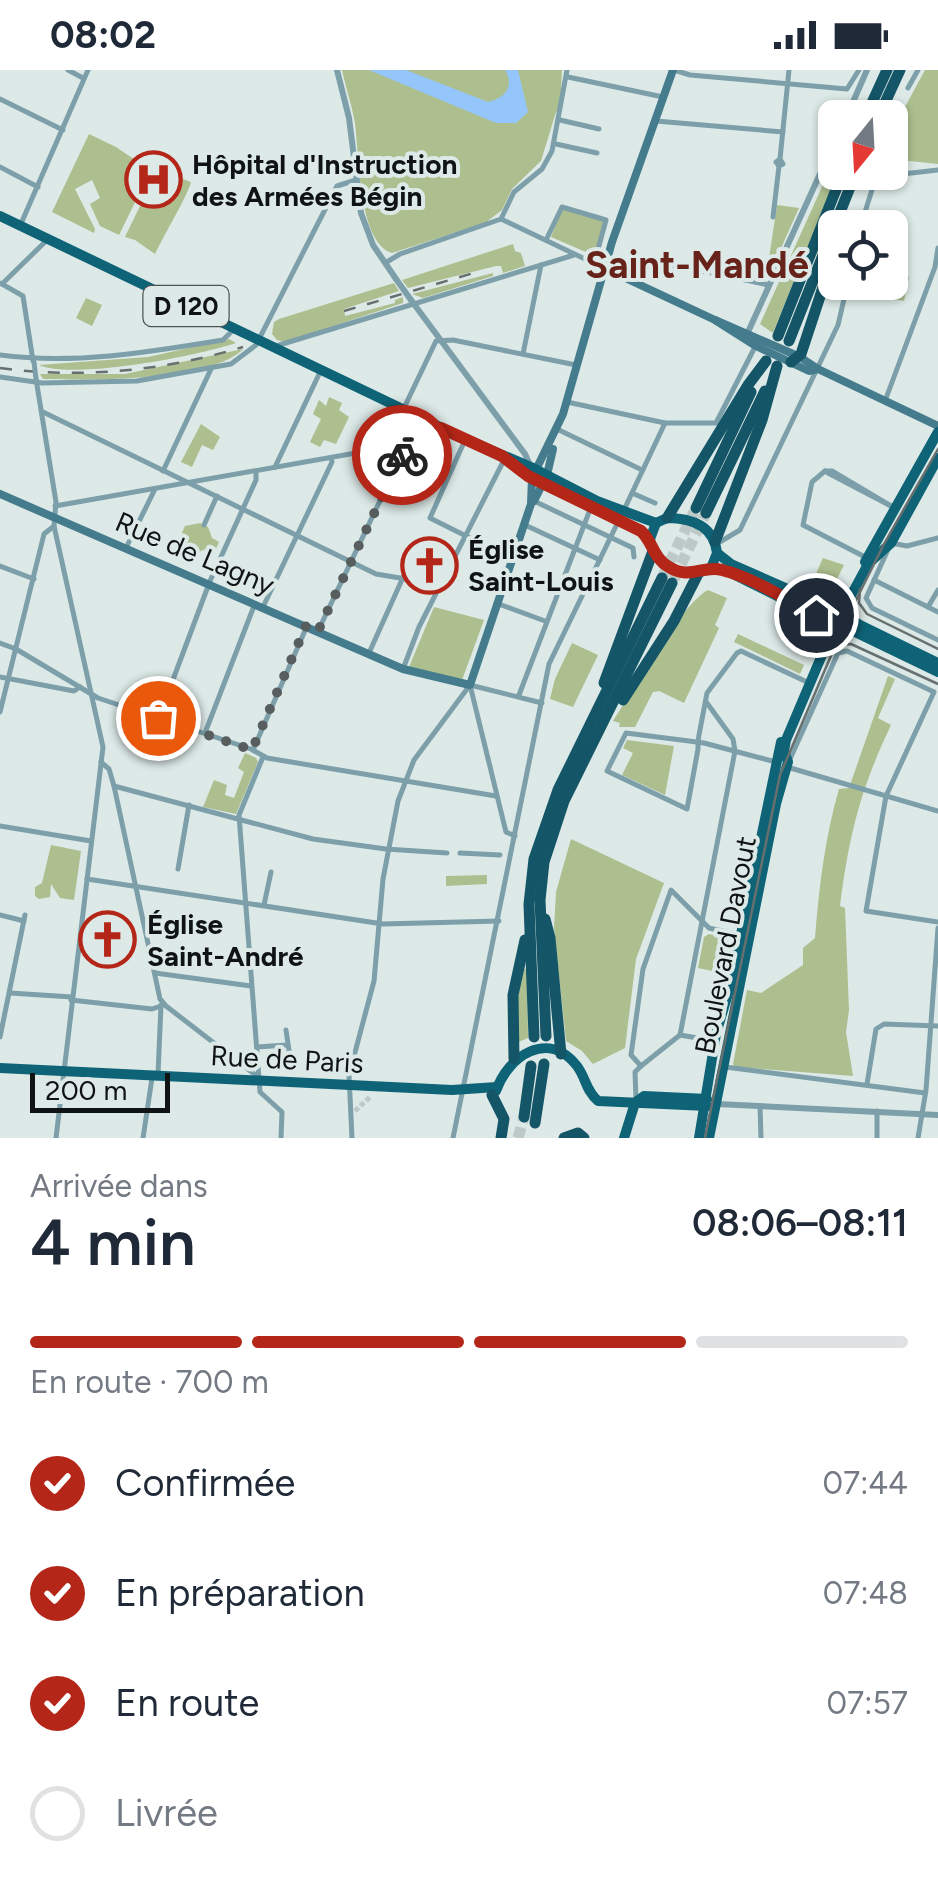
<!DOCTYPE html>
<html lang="fr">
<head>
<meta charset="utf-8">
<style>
  body { margin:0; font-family:Figtree,sans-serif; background:#f2f2f3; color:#1f2937; height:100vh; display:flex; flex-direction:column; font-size:38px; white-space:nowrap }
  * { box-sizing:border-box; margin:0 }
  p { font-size:32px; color:#747a83 }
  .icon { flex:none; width:55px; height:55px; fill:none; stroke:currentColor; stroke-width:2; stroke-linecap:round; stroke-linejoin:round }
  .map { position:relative; height:1068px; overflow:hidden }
  .details { display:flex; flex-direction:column; background:#fff; flex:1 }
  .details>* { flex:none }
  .needle { width:65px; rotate:198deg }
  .controls { position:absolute; left:818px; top:30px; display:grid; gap:20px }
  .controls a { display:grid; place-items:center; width:90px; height:90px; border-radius:15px; background:#fff; box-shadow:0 2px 8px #0004; font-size:50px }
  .scale { position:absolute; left:30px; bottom:25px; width:140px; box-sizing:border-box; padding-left:10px; border:5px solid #0f1313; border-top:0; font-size:28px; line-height:35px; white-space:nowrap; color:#0f1313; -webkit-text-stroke:8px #dce9e7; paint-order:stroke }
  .pin { position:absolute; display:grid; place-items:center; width:85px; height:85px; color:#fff; margin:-42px; border:5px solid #fff; border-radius:50%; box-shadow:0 2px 10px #0007 }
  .courier { position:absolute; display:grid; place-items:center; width:100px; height:100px; margin:-50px; border:8px solid #b42617; border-radius:50%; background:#fff; color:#222; box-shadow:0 2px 12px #0007 }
  .summary em { font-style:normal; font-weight:600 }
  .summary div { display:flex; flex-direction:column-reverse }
  .summary { display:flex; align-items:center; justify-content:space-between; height:170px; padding:0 30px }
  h1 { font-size:65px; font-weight:600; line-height:75px }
  .bar { display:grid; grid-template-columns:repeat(4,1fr); gap:15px 10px; align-content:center; height:120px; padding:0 30px }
  .bar i { height:12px; border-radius:8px; background:#e0e1e3 }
  .bar .on { background:#b42617 }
  .bar p { grid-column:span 4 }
  ol { padding:0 30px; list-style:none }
  li { display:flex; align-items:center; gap:30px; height:110px }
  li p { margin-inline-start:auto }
  li .icon { padding:10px; border-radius:50%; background:#b42617; color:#fff; stroke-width:4 }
  li:last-child { color:#747a83 }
  li i { width:55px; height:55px; border:5px solid #e0e1e3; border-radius:50% }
  .status { display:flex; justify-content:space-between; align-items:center; height:70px; padding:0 50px; background:#fff; direction:ltr }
  .status svg { height:28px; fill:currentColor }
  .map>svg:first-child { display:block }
  .green { fill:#adbf8f }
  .water { fill:#94c6fc }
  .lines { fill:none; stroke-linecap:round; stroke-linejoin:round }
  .minor-tunnel { stroke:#bdc9c7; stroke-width:5; stroke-dasharray:5 2.5; stroke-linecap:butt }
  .trunk-tunnel { stroke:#bdc9c7; stroke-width:11; stroke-dasharray:11 5.5; stroke-linecap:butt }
  .minor { stroke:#7c9faa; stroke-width:5 }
  .tertiary { stroke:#7c9faa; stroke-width:6 }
  .secondary { stroke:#457c8d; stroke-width:8 }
  .primary { stroke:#0e6377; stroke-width:10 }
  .trunk { stroke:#145667; stroke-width:11 }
  .tram { stroke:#68706f; stroke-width:2.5 }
  .rail { stroke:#68706f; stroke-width:2.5; stroke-dasharray:12 12; stroke-linecap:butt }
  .minor-bridge { stroke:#7c9faa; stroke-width:5 }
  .tertiary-bridge { stroke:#7c9faa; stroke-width:6 }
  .done { stroke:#575e5d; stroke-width:10; stroke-dasharray:0 18 }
  .route { stroke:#b42617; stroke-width:12 }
  .labels { text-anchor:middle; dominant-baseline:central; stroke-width:8; stroke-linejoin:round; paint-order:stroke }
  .shield { fill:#dce9e7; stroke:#4c5353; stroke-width:2.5 }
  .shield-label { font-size:25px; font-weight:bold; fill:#0f1313 }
  .poi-label { font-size:28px; font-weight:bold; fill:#0f1313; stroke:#dce9e7; text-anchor:start }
  .street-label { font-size:28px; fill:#0f1313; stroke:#dce9e7 }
  .district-label { font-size:38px; font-weight:bold; fill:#67231a; stroke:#dce9e7 }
</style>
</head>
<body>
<div class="status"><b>08:02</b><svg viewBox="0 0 49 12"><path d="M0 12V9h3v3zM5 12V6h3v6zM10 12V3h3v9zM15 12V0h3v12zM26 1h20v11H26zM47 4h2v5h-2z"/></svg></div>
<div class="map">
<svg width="938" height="1068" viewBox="0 0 938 1068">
  <rect width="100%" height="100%" fill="#dce9e7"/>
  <g class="green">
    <path d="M 342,0 L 562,0 L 560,39 L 556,42 L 541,91 L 512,119 L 502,140 L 485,153 L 392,183 C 358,173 359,83 355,53 C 352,36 346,18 342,0 Z"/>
    <polygon points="925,0 938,0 938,94 890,89 890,54 893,59"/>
    <polygon points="89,64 116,77 147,98 146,110 119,165 100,156 90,134 100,128 92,110 75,119 95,159 94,163 52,142"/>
    <polygon points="835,88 837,103 773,263 760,254"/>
    <path d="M 166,103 L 191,112 C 188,125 164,165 155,184 L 135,170 L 125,167 L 153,109 Z"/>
    <polygon points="777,135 799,138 773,196 768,195"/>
    <polygon points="562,139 605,151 595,186 551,167"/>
    <polygon points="513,174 515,181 521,183 525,196 503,203 501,196 496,196 408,218 402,210"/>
    <polygon points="493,203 493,206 423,228 412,224"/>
    <polygon points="894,205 909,207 904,231 865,224 867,213 890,212"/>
    <polygon points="394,213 399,221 344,239 345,246 395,233 395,230 403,227 403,233 285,272 277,270 272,264 274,252 279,249"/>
    <polygon points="86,228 102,235 92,256 76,248"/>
    <path d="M 229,269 L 236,273 C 197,286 74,310 39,295 L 148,287 Z"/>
    <path d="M 243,279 C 211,312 90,310 43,309 L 40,304 L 125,304 Z"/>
    <polygon points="329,327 342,333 339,340 349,347 336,374 324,370 320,377 310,372 321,349 313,344 319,330 326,336"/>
    <polygon points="201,354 220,367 213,380 202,375 192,397 181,392"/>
    <polygon points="200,453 208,457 212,468 219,472 214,483 206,479 198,482 187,476 180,467 185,456"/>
    <polygon points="823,488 844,495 834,515 815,506"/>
    <path d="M 708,520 L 727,528 L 715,555 L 719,558 L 684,633 L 659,621 L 653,622 L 635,657 L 619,657 L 620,653 L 613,651 C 634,620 680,535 708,520 Z"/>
    <polygon points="434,537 484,550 462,610 409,597"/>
    <polygon points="738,564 804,595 800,604 734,572"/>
    <polygon points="572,573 598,585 573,637 550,629 555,609"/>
    <path d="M 888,606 L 895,609 L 878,648 L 891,655 C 860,720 849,766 840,836 L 845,838 L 849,940 L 846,962 L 853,1006 L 735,997 L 733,994 L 747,920 L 761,923 L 803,895 L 803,878 L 815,868 C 819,817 825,767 839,719 L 849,718 Z"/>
    <polygon points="627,670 674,676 665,725 622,705 633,683 623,678"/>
    <polygon points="245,683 256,688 258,692 236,744 203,737 214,710 227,715 225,725 234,728 244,702 238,698"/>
    <polygon points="571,769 664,813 636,889 625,978 593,994 582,981 566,971 554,858 556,822"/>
    <polygon points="51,775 81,781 74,830 60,828 51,814 50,827 39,829 35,826 35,817 42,813"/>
    <polygon points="487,805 487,814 446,816 446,806"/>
    <polygon points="709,864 726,868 729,873 722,903 698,898 704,867"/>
    <polygon points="524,899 527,899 528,968 516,973 516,937"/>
  </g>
  <path class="water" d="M 369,0 L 406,0 L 488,32 C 505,29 515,16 505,0 L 518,0 L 528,42 L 516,53 L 496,53 Z"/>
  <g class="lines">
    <polyline class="minor-tunnel" points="355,1041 370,1027"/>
    <g class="trunk-tunnel">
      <polyline points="662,508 694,442"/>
      <polyline points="674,509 706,443"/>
      <polyline points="518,1068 524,1047"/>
    </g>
    <g class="minor">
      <polyline points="68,0 83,8"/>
      <polyline points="674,0 690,5 847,19 859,0"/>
      <polyline points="568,7 663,27"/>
      <polyline points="908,18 918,0"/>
      <polyline points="0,29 63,60"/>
      <polyline points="560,50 599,59"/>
      <polyline points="656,51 783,62"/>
      <polyline points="556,74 597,83"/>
      <polyline points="780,89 776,92 779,96 783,94 780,89 789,0"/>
      <polyline points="0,97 38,117"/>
      <polyline points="773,147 779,96"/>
      <polyline points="501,149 606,199"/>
      <polyline points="20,156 88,0"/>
      <polyline points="860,158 876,107 938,100"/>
      <polyline points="546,170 562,137 606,150 594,194"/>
      <polyline points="385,193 400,184 501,149 514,122 542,99 552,81 567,0"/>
      <path d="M 616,204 C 642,182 735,209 769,215"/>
      <polyline points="0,213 23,226 33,291"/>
      <polyline points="2,214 48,169"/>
      <polyline points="276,276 574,185"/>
      <polyline points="523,284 541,195"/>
      <path d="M 0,285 C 74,295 150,282 223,270 L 234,259"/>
      <polyline points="0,307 42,313 137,311 231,294 256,275 337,116 356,110"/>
      <polyline points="36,309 56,432 54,456 103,677 56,1068"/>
      <polyline points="885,331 935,197 938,178"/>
      <polyline points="567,332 665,353 716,353 757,273"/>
      <polyline points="403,340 436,271 453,270 576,295"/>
      <polyline points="43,342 376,504 442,515"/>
      <polyline points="559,360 642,400"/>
      <polyline points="465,370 430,448 512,489"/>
      <polyline points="275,397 321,300"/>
      <polyline points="163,401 211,299"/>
      <polyline points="825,401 812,412 803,455 867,488"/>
      <polyline points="825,401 832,401 896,439"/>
      <polyline points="828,403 891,436"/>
      <polyline points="632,423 655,433"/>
      <polyline points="534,431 633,478 634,487"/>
      <polyline points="55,436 401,375 433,367 441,358"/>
      <polyline points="623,442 665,353"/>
      <polyline points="204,455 217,426"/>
      <polyline points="525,455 600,490"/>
      <polyline points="938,468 907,476 891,473 866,528 872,538 938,570"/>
      <polyline points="718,473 740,460 838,255 848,212"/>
      <polyline points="126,478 155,419"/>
      <polyline points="0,496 34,509"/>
      <polyline points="874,510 938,542"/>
      <polyline points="496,533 545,551"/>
      <polyline points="263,537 332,392 331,388"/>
      <polyline points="928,537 938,520"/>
      <polyline points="318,561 407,374"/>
      <polyline points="0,573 16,579 98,628 251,679 267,688 496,726"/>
      <polyline points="369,583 414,483"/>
      <polyline points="403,599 419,557 505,388"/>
      <polyline points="0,607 74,621 80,617"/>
      <polyline points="470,615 506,762 515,766"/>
      <polyline points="470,615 542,633"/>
      <polyline points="519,625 591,437"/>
      <polyline points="0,642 44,464 54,456"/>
      <polyline points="159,647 210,511 256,410 256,401"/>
      <polyline points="205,663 254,536"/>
      <polyline points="253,680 307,556"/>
      <polyline points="263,687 239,745 260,1022 282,1042 281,1068"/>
      <polyline points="790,689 838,583 847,581 934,622 886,726 866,841 938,852"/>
      <polyline points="101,692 109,699 114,716 160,929 166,936 258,1007"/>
      <path d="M 776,692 L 704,673 L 689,671 L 626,663 L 607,701 L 687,739 L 698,679 C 698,674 698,670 699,665 L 707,623 L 737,583 L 741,581 L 807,612"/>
      <polyline points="787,697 938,741"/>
      <polyline points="114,716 313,769 386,779 447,783"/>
      <polyline points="0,756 91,771"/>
      <polyline points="460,783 500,785"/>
      <polyline points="178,799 189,735"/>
      <polyline points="87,809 383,854 499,851"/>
      <polyline points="264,835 271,802"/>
      <polyline points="0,845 24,851"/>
      <polyline points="155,903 251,916"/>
      <polyline points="10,923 72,927"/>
      <polyline points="71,930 152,939 161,936"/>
      <polyline points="286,960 290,987"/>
      <polyline points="680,965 735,681 733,669 707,633"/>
      <polyline points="680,965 715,971"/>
      <polyline points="0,967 25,845"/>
      <polyline points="257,977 287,975"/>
      <polyline points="641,996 631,985 643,899 671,820 709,858 740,865"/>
      <polyline points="641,996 680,965"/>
      <polyline points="725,997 925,1023"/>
      <polyline points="158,1004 161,935"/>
      <polyline points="867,1014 876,959 884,954 938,956"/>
      <polyline points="636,1030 635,1002 641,996"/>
      <polyline points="760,1036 761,1068"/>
      <polyline points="143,1068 152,1008"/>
      <polyline points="352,1068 349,1005 374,911 383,809 398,731 414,690 470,615"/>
      <polyline points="453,1068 549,594 618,452"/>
      <polyline points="877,1068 877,1041"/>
      <polyline points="918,1068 926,1020 938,858"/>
    </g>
    <g class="tertiary">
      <polyline points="337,0 349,48 361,143 373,175 396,209"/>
      <polyline points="846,48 867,0"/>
      <polyline points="411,230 525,384 530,395"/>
      <polyline points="748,262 835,71"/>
      <polyline points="717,1034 938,1045"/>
    </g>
    <g class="secondary">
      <polyline points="606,199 715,250 756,276 809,301 818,299"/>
      <polyline points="715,250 800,287 818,299 938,356"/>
      <polyline points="0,424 403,599 470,615 531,434 532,408 563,344 612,172 673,0"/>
      <polyline points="534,431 547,405 553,379"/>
    </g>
    <g class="primary">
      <polyline points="0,146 465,369 531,397 597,431 656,453"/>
      <polyline points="511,393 528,406 641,461 650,469"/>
      <path d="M 667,448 C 692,448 714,456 717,483 L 711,498 C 686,511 654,498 650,469 L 656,453 Z"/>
      <polyline points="717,483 731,494 847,545"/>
      <polyline points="865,492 938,362"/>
      <polyline points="711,498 727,501 825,550"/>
      <polyline points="847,546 860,555 938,593"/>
      <polyline points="841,558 855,562 938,602"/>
      <polyline points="821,573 825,550"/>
      <polyline points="0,998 452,1020 497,1017"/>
      <path d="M 496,1021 C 508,986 548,959 577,996 C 586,1008 586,1021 598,1031 L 707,1036"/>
      <polyline points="636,1032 644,1026 707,1029"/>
      <polyline points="624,1068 635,1033"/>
      <polyline points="699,1068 716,964 730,917 781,672"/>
      <polyline points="709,1068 776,734 788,692 784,681 786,670 830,566 846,553 847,533 868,494 891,473 938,388"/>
    </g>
    <g class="trunk">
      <polyline points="865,48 887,0"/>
      <polyline points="878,48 900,0"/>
      <polyline points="778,266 843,102"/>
      <polyline points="789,271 856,102"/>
      <polyline points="791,292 801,284 835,181"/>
      <polyline points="696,438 751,322"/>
      <polyline points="706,443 765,321"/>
      <polyline points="667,448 748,315 766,291"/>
      <polyline points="715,472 762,350 777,296"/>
      <polyline points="604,613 653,481"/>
      <polyline points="623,630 674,551 698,504"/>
      <polyline points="545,849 550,868 561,984"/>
      <polyline points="546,966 540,830 544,792 564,731 672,513"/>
      <polyline points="534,967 529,834 534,789 558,720 662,508"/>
      <polyline points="514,989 513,925 525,870"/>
      <polyline points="492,1025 504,1049 501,1068"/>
      <polyline points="524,1047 531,996"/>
      <polyline points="535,1053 544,994"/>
      <polyline points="564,1068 578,1063 584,1068"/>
    </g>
    <g class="tram">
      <polyline points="860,519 859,533 867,544 938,579"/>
      <polyline points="827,586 837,575 851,574 938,614"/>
      <polyline points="705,1068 780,705 848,546 884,474 938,379"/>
    </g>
    <g class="rail">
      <polyline points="344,241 477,202"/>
      <path d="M 0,298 C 82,309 163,301 243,277"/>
    </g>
    <polyline class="minor-bridge" points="34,292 36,309"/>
    <polyline class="tertiary-bridge" points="396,209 411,230"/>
  </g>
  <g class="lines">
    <polyline class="done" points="158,648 252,680 306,556 318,561 402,385"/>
    <path class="route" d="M 402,385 L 407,374 L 432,367 L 441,358 L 502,386 L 528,406 L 641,461 C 653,472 653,488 669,497 C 689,510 703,495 722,500 C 754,508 787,530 816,545"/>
  </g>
  <defs>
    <symbol id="hospital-ring" viewBox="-11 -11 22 22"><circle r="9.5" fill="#dce9e7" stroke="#b42617" stroke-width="1.5"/><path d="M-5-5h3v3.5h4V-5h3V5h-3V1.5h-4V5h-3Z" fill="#b42617"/></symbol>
    <symbol id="church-ring" viewBox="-11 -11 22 22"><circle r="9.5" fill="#dce9e7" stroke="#b42617" stroke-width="1.5"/><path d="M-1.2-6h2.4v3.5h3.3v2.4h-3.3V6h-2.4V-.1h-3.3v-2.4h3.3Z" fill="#b42617"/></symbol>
  </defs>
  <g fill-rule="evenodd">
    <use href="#hospital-ring" x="122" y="78" width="63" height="63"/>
    <use href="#church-ring" x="398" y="464" width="63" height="63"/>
    <use href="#church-ring" x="76" y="838" width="63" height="63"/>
  </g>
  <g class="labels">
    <rect class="shield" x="143.5" y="216" width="85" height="40" rx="8"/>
    <g class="shield-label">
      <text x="186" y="236">D 120</text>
    </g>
    <g class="poi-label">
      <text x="192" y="94">Hôpital d'Instruction<tspan x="192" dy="32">des Armées Bégin</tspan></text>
      <text x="468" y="479">Église<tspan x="468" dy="32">Saint-Louis</tspan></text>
      <text x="147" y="854">Église<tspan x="147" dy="32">Saint-André</tspan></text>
    </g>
    <g class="street-label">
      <text transform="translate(195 483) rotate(23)">Rue de Lagny</text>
      <text transform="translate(725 875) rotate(-79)">Boulevard Davout</text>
      <text transform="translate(287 989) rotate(3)">Rue de Paris</text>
    </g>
    <g class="district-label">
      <text x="697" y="195">Saint-Mandé</text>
    </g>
  </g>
</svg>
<div class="controls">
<a><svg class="needle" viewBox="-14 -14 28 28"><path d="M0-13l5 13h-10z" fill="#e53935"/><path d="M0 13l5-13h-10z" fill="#747a83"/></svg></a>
<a><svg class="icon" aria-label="locate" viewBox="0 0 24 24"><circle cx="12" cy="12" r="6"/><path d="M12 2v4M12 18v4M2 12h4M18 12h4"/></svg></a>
</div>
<div class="scale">200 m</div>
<div class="pin" style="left:158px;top:648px;background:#ea580c"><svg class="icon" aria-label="bag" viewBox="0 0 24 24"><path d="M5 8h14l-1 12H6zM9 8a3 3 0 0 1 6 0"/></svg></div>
<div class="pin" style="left:816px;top:545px;background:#1f2937"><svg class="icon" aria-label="home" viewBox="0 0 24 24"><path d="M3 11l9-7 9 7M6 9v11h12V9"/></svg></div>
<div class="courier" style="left:402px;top:385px"><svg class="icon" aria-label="bike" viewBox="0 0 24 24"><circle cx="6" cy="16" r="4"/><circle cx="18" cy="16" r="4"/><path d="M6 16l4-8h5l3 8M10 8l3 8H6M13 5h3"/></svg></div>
</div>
<section class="details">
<div class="summary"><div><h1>4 min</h1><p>Arrivée dans</p></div><em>08:06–08:11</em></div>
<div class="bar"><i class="on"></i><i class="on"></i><i class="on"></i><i></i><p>En route · 700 m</p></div>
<ol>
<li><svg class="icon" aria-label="check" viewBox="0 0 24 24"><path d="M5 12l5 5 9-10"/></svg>Confirmée<p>07:44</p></li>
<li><svg class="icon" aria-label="check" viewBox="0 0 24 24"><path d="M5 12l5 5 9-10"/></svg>En préparation<p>07:48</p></li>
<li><svg class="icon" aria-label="check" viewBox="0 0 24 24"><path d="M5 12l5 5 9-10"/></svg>En route<p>07:57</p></li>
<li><i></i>Livrée</li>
</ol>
</section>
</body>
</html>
